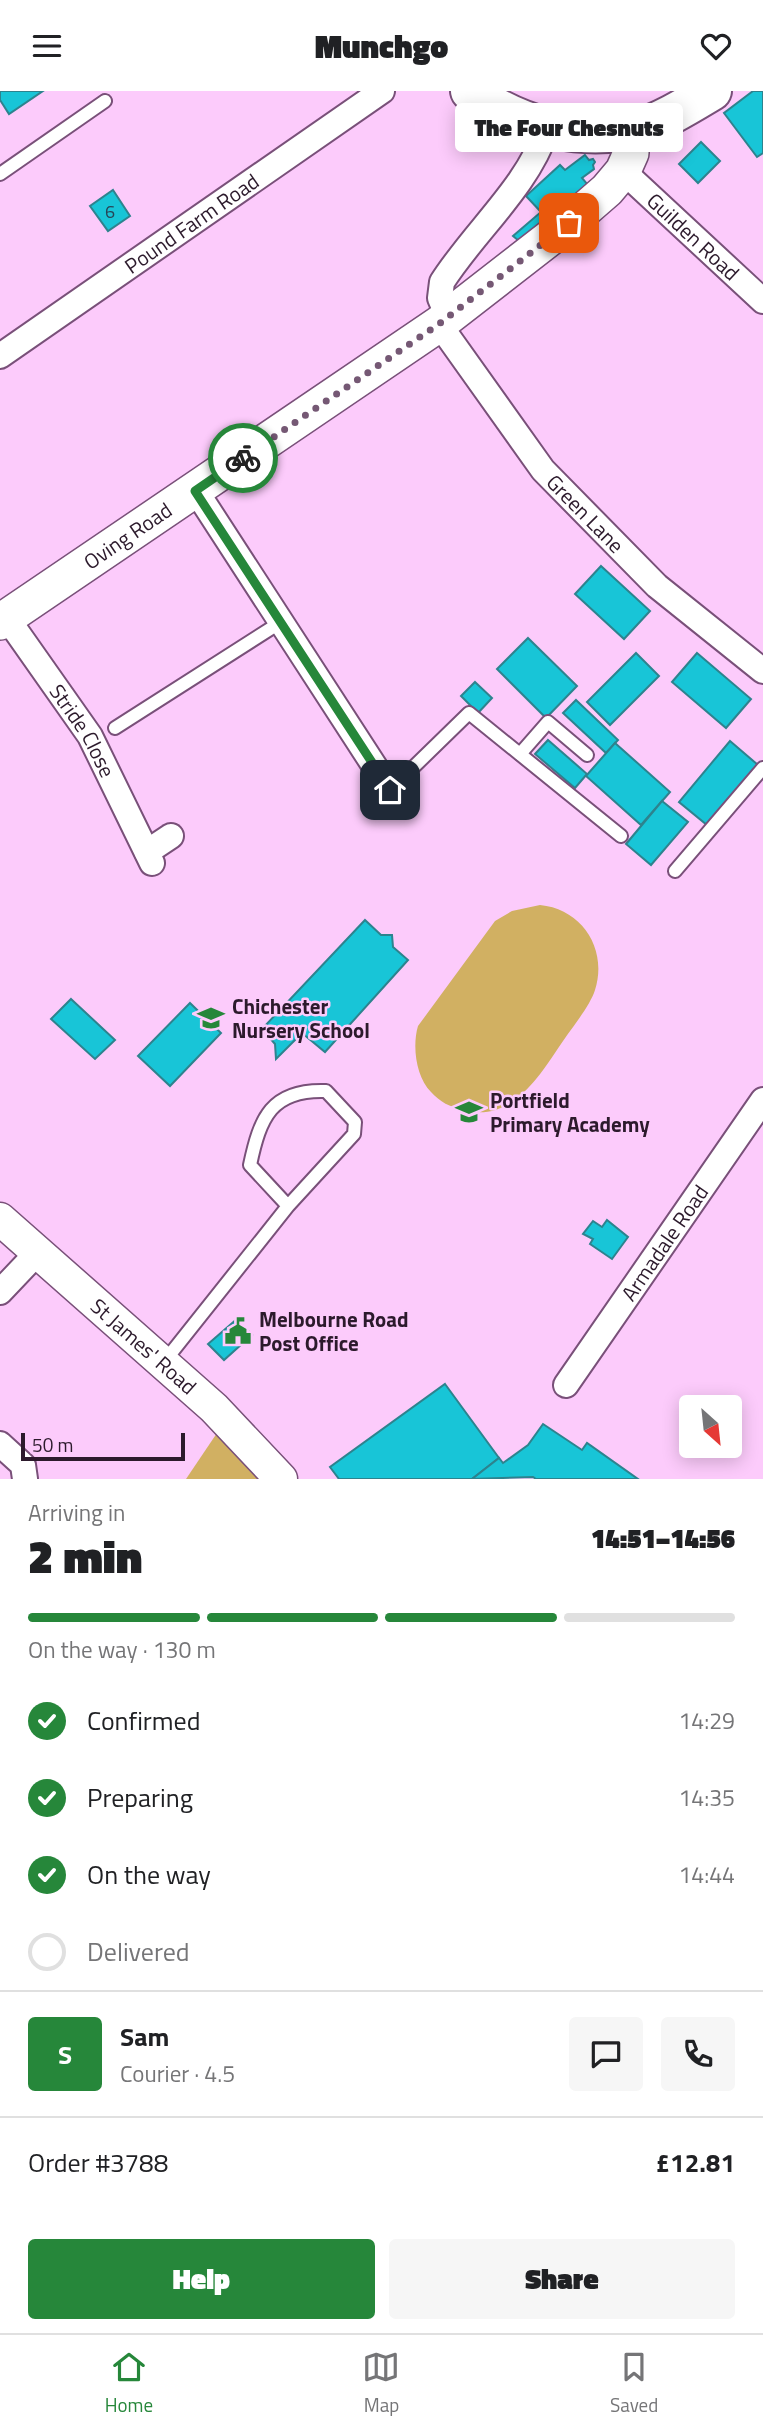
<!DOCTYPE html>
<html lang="en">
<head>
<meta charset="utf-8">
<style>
  body { margin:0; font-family:"Titillium Web",sans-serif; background:#f6f6f6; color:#202124; height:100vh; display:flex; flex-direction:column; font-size:26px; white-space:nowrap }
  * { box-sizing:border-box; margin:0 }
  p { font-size:23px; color:#757577 }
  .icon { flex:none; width:38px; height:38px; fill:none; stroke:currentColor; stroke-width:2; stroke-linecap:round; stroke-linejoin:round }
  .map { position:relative; height:1388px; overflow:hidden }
  .details { display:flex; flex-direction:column; background:#fff; flex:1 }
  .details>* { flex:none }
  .needle { width:46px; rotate:153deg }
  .tools { position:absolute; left:679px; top:1304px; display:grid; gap:14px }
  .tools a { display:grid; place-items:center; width:63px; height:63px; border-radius:7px; background:#fff; box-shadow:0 4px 18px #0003; font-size:35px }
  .scale { position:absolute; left:21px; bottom:18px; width:164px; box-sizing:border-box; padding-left:7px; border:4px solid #2c1a2c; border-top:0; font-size:19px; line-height:24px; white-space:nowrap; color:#2c1a2c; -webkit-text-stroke:5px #fccbfb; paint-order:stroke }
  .pin { position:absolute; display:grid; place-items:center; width:60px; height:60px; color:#fff; margin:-30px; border-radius:14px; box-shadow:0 4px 10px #0006 }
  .courier { position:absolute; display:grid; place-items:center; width:70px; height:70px; margin:-35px; border:5px solid #26873a; border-radius:50%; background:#fff; color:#222; box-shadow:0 2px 9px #0007 }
  .bubble { position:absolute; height:49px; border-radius:7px; background:#fff; box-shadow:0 4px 18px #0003; font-size:23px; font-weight:800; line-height:49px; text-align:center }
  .overview em { font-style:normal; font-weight:800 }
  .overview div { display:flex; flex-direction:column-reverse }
  .overview { display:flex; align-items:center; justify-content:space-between; height:119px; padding:0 28px }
  h1 { font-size:46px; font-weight:800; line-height:52px }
  .bar { display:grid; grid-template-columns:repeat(4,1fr); gap:10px 7px; align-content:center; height:84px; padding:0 28px }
  .bar i { height:9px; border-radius:5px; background:#e0e0e0 }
  .bar .on { background:#26873a }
  .bar p { grid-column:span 4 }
  .line { display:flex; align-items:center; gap:18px; padding:0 28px; border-top:2px solid #e0e0e0 }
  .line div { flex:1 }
  .round { display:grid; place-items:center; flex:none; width:74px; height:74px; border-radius:7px; background:#f6f6f6 }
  ol { padding:0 28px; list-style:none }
  li { display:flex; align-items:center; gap:21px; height:77px }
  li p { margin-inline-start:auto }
  li .icon { padding:7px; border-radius:50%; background:#26873a; color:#fff; stroke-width:4 }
  li:last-child { color:#757577 }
  li i { width:38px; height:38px; border:4px solid #e0e0e0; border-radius:50% }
  .action { display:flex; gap:14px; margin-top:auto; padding:14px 28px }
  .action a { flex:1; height:80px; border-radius:7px; background:#26873a; color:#fff; font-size:28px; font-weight:800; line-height:80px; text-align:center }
  .action a+a { background:#f6f6f6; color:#202124 }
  header { display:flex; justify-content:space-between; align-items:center; height:91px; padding:0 28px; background:#fff; font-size:32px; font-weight:800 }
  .tab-bar { display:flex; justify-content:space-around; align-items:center; height:98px; border-top:2px solid #e0e0e0; background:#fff; font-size:19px; color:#757577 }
  .tab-bar a { display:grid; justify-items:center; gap:4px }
  .tab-bar .on { color:#26873a }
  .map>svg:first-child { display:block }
  .green { fill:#d1b062 }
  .building { fill:#18c5d7; stroke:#2d838e; stroke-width:2 }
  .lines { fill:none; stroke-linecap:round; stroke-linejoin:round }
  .service-casing { stroke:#795079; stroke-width:16 }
  .minor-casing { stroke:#795079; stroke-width:28 }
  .tertiary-casing { stroke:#795079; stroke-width:35 }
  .secondary-casing { stroke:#795079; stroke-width:38 }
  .primary-casing { stroke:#795079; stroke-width:42 }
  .service { stroke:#fff; stroke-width:12 }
  .minor { stroke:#fff; stroke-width:24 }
  .tertiary { stroke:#fff; stroke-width:32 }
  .secondary { stroke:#fff; stroke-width:35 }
  .primary { stroke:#fff; stroke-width:38 }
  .done { stroke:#755874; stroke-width:7; stroke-dasharray:0 12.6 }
  .route { stroke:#26873a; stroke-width:9 }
  .labels { text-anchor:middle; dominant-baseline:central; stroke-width:5; stroke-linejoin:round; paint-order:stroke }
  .number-label { font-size:18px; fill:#274557 }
  .street-label { font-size:21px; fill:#2c1a2c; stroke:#fccbfb }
  .poi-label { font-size:21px; font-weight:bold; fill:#2c1a2c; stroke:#fccbfb; text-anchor:start }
</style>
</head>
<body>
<header><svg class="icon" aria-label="menu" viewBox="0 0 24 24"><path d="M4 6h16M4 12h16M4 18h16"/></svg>Munchgo<svg class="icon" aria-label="heart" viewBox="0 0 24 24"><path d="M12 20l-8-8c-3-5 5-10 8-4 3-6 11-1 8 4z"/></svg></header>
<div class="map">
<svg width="763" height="1388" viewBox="0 0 763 1388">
  <rect width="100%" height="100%" fill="#fccbfb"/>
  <g class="green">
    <path d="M 540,814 C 582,818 608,858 595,899 C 590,915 571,938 561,953 C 538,987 511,1032 463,1019 C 450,1016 440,1011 431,1001 C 416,986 412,955 418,935 L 495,830 L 512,820 Z"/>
    <polygon points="217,1342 262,1388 186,1388"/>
  </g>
  <g class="building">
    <polygon points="0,0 43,0 9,23 0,9"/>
    <polygon points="753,0 763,0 763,62 757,66 724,22"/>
    <polygon points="701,51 720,70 698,92 679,73"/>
    <polygon points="585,64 589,69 593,68 595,71 593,74 594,78 582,87 588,94 519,150 513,145 541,121 526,105 560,74 565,79"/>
    <polygon points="113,99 130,125 108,140 90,115"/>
    <polygon points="601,475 650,520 624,548 575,503"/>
    <polygon points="528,547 577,595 546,627 497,578"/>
    <polygon points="636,562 659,585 610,634 587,611"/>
    <polygon points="697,562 751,608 726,637 672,591"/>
    <polygon points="475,591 492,607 478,622 461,605"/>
    <polygon points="576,609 618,649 606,662 563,622"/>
    <polygon points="548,649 587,683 575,697 535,663"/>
    <polygon points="730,650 758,674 707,734 679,711"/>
    <polygon points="615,652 670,701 641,734 586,685"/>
    <polygon points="662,710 688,731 651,774 626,753"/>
    <polygon points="365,829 381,844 392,844 393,856 408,869 325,961 302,942 276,968 275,953 262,938"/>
    <polygon points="71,908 115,949 95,968 51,928"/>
    <polygon points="190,912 221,942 170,995 138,965"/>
    <polygon points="607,1129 628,1146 612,1168 590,1153 593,1148 583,1143 593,1130 602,1136"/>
    <polygon points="237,1228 252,1244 224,1269 208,1253"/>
    <polygon points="445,1293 499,1367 472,1388 339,1388 330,1376"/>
    <polygon points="543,1333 582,1359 587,1352 638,1388 536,1388 533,1386 472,1388 499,1367 503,1372 528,1354"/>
  </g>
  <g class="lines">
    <defs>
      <g id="service">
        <polyline points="0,83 105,10"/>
        <polyline points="115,637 281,531"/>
        <polyline points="520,663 548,631 587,664"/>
        <polyline points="390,699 469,622 621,745"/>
        <polyline points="675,780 763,677"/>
        <path d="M 164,1271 L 288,1115 L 354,1043 L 355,1031 L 326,1000 C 271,998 260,1027 250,1074 L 288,1115"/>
      </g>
      <g id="minor">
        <path id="s1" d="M 623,80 L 763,210"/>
        <path d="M 448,226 L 440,207 L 442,191 C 476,138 526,98 547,38"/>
        <path id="s2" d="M 439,233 L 543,379 L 657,495 L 763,580"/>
        <path id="s3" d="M 0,265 L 382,0"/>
        <polyline points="196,400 390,699"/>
        <path id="s4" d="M 7,527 L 90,645 L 152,772"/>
        <polyline points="147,761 171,745"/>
        <polyline points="0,1201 38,1161"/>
        <path id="s5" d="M 566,1294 L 763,1009"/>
        <polyline points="0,1353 23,1374 25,1388"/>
      </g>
      <g id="tertiary">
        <path id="s6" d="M 0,1128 L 214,1317 L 281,1388"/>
      </g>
      <g id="secondary">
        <path id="s7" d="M 0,531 L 439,233 L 569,132 L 607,99 L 623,80 L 631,62 L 631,40"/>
      </g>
      <path id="primary" d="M 470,0 C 511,29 558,45 608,42 C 616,41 626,42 635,39 C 663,30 687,15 712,0"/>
    </defs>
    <use href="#service" class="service-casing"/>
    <use href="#minor" class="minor-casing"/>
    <use href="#tertiary" class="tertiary-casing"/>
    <use href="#secondary" class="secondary-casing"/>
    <use href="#primary" class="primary-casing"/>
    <use href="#service" class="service"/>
    <use href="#minor" class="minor"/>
    <use href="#tertiary" class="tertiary"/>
    <use href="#secondary" class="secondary"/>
    <use href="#primary" class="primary"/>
  </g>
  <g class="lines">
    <polyline class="done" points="243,367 439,233 569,132"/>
    <polyline class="route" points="243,367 195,400 390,699"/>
  </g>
  <defs>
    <symbol id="school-bare" viewBox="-9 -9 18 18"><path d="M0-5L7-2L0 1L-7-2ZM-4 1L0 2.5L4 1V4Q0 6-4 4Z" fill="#26873a" stroke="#fccbfb" stroke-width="2.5" paint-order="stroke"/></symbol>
    <symbol id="civic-bare" viewBox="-9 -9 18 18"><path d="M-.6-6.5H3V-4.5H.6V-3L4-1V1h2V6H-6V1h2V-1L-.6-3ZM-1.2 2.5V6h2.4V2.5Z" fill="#26873a" stroke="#fccbfb" stroke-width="2.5" paint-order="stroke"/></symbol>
  </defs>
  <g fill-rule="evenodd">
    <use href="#school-bare" x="192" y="908" width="38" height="38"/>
    <use href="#school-bare" x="450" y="1002" width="38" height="38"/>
    <use href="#civic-bare" x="219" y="1221" width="38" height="38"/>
  </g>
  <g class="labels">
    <g class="number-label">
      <text x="110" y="120">6</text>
    </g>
    <g class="street-label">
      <text stroke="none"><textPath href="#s3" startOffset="233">Pound Farm Road</textPath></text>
      <text stroke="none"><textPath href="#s1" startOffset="96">Guilden Road</textPath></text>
      <text stroke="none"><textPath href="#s2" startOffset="240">Green Lane</textPath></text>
      <text stroke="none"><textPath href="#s7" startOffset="154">Oving Road</textPath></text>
      <text stroke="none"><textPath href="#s4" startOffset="136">Stride Close</textPath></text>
      <text stroke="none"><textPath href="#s5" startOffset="173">Armadale Road</textPath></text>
      <text stroke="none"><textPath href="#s6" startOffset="192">St James' Road</textPath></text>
    </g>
    <g class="poi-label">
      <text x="232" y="915">Chichester<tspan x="232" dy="24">Nursery School</tspan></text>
      <text x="490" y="1009">Portfield<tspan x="490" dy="24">Primary Academy</tspan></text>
      <text x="259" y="1228">Melbourne Road<tspan x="259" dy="24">Post Office</tspan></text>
    </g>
  </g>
</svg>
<div class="tools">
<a><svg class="needle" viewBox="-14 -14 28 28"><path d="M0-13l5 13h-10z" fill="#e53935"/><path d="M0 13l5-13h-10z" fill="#757577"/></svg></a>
</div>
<div class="scale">50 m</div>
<div class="pin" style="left:569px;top:132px;background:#ea580c"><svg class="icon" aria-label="bag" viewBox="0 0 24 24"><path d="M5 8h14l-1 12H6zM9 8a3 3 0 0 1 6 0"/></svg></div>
<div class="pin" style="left:390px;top:699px;background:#1f2937"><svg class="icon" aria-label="home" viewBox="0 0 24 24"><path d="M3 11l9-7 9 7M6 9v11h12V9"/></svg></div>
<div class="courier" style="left:243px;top:367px"><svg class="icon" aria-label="bike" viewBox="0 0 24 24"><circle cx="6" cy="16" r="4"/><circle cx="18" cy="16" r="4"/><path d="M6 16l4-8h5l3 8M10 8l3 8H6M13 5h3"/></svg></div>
<div class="bubble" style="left:455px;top:12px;width:228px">The Four Chesnuts</div>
</div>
<section class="details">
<div class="overview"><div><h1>2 min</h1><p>Arriving in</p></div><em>14:51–14:56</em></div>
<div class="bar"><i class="on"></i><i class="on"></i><i class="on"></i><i></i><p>On the way · 130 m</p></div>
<ol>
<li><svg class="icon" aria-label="check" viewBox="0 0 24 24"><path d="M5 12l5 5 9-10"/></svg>Confirmed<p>14:29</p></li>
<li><svg class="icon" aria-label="check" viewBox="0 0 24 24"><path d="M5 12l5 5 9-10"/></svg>Preparing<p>14:35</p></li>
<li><svg class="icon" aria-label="check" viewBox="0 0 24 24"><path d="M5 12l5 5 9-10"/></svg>On the way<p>14:44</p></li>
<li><i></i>Delivered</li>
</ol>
<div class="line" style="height:126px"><b class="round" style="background:#26873a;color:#fff">S</b><div><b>Sam</b><p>Courier · 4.5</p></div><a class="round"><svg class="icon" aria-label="chat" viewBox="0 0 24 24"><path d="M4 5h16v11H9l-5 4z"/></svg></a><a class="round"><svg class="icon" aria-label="phone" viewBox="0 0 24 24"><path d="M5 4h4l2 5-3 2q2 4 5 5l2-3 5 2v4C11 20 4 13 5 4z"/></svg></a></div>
<div class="line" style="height:91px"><div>Order #3788</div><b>£12.81</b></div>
<div class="action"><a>Help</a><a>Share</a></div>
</section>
<nav class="tab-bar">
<a class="on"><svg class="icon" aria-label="home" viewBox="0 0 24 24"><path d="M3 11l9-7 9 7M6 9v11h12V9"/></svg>Home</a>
<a><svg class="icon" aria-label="map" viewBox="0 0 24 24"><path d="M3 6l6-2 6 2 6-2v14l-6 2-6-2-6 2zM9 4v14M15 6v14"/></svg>Map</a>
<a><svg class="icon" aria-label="saved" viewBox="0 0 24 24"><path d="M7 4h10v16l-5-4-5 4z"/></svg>Saved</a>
</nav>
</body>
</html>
